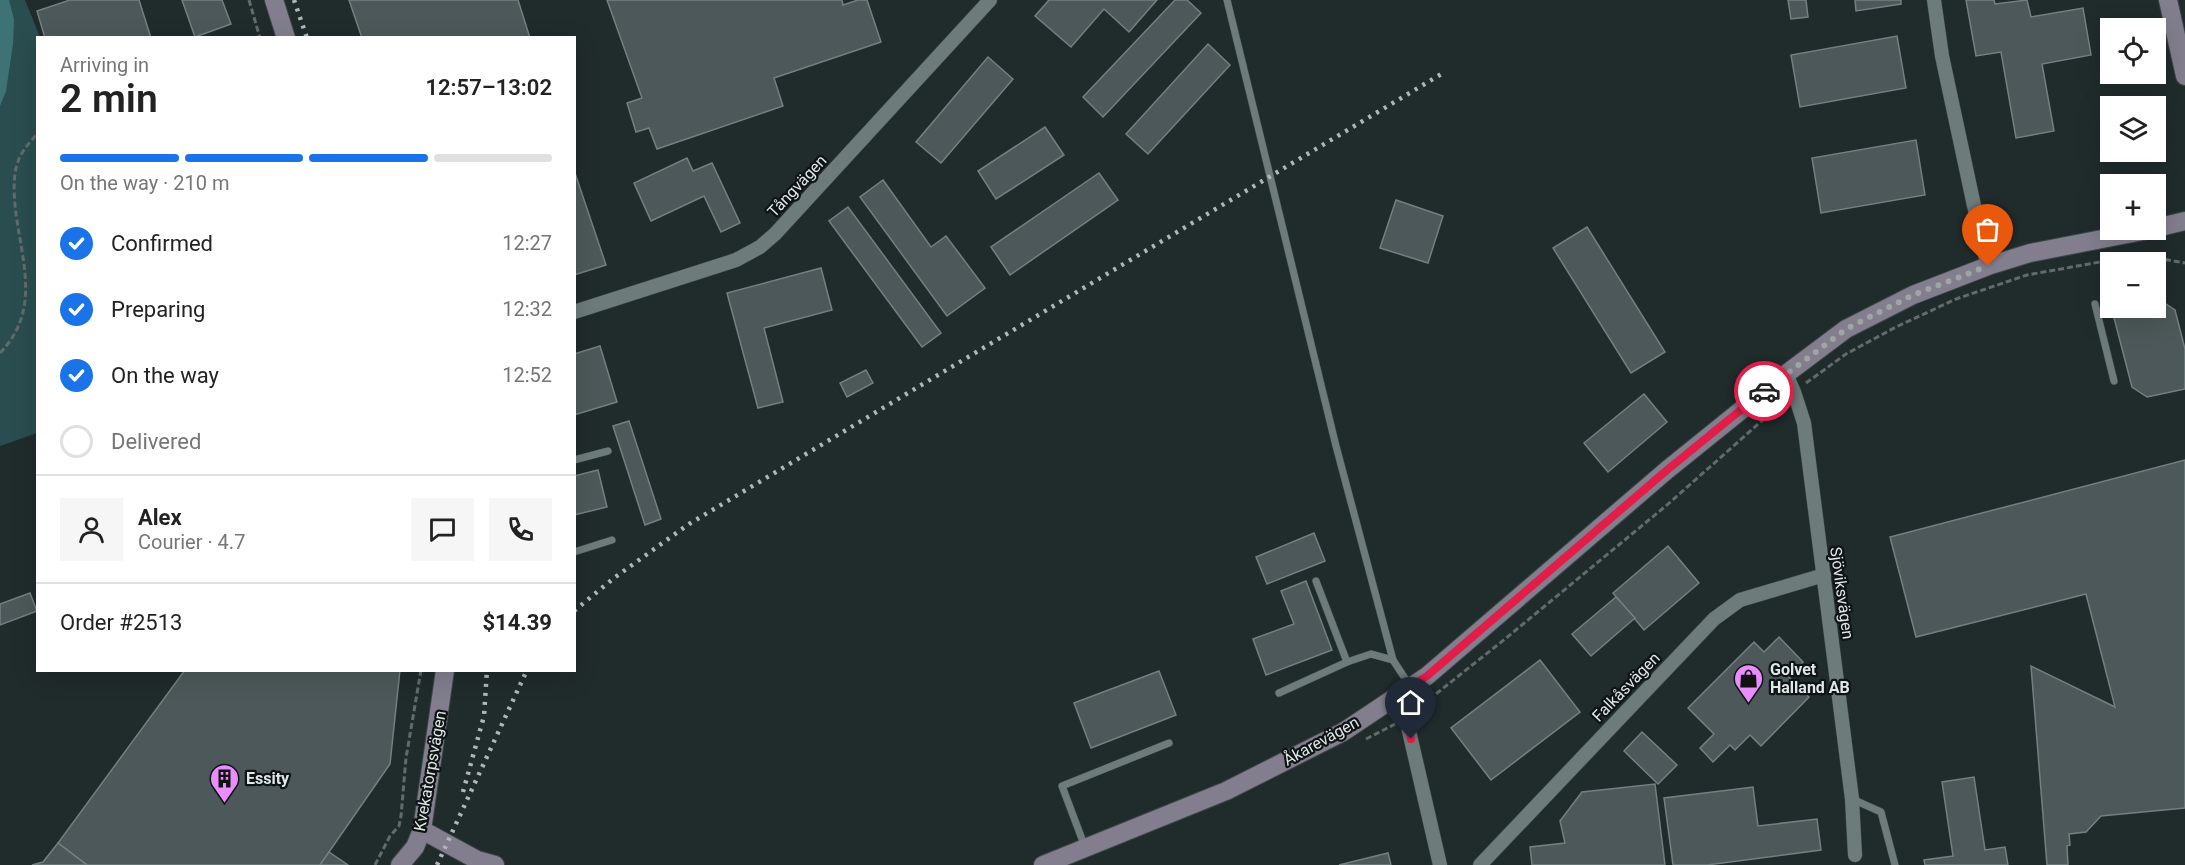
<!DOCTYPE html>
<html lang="en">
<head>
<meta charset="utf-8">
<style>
  body { margin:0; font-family:Roboto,sans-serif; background:#f6f6f6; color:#222; height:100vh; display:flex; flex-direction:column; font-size:22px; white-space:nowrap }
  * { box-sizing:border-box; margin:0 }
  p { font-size:20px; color:#767676 }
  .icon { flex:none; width:33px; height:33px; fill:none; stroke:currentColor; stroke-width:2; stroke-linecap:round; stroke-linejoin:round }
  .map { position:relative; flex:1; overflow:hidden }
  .side { position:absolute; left:36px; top:36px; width:540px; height:636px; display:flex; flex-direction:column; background:#fff; border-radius:0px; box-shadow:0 6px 24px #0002 }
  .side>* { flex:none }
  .tools { position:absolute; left:2100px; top:18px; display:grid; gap:12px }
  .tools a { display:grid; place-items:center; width:66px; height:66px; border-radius:0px; background:#fff; box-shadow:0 6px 24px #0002; font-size:30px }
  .pin { position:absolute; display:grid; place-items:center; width:51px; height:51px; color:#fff; margin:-62px -26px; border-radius:50% 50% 50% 0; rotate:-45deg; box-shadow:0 0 6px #0007 }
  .pin .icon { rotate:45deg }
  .courier { position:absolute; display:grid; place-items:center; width:60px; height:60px; margin:-30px; border:4px solid #e11d48; border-radius:50%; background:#fff; color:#222; box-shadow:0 2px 8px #0007 }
  .summary em { font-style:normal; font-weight:600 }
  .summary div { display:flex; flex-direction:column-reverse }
  .summary { display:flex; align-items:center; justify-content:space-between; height:102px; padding:0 24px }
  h1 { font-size:39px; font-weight:600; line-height:45px }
  .bar { display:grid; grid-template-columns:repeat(4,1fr); gap:9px 6px; align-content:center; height:72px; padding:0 24px }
  .bar i { height:8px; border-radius:4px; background:#e0e0e0 }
  .bar .selected { background:#1a73e8 }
  .bar p { grid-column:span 4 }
  .line { display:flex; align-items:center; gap:15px; padding:0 24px; border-top:2px solid #e0e0e0 }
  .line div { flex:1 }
  .round { display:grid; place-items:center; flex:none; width:63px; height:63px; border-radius:0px; background:#f6f6f6 }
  ol { padding:0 24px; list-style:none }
  li { display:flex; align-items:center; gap:18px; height:66px }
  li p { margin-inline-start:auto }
  li .icon { padding:6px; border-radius:50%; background:#1a73e8; color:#fff; stroke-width:4 }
  li:last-child { color:#767676 }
  li i { width:33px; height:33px; border:3px solid #e0e0e0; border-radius:50% }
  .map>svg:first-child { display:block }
  .green { fill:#2a4d4f }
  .water { fill:#3e7375 }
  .building { fill:#4c5859; stroke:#738081; stroke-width:1.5 }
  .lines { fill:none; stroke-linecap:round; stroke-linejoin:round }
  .lane-casing { stroke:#3d4747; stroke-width:8 }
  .street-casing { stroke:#3d4747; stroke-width:15 }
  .secondary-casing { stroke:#3d4747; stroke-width:20 }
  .path { stroke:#626b6c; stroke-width:3; stroke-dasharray:6 3; stroke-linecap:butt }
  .lane { stroke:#6e7b7b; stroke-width:7 }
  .street { stroke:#6e7b7b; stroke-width:14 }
  .secondary { stroke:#827e8e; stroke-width:18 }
  .rail { stroke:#afb7b8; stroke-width:4.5; stroke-dasharray:3 6; stroke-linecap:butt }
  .done { stroke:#9da5a6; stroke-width:6; stroke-dasharray:0 10.8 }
  .route { stroke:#e11d48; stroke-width:8 }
  .labels { text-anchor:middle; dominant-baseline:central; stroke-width:4.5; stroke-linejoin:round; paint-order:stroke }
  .street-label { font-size:16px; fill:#e0e7e8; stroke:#0e1313 }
  .poi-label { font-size:16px; font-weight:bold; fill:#e0e7e8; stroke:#0e1313; text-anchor:start }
</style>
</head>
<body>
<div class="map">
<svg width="2185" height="865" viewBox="0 0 2185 865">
  <rect width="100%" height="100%" fill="#202b2c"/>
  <polygon class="green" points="0,0 25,0 40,37 38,38 37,433 0,446"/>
  <polygon class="water" points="0,0 9,0 14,19 13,44 6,91 0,106"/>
  <g class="building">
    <polygon points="70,0 139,0 151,38 45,38 37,11"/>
    <polygon points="182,0 222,0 231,24 195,37"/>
    <polygon points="349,0 518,0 530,38 362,38"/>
    <polygon points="607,0 842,0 843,5 858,0 867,0 881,42 774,78 783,106 657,149 649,128 636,132 627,103 642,98"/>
    <polygon points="1049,0 1157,0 1129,32 1104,9 1071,47 1035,16"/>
    <polygon points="1175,0 1187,0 1201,13 1103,117 1083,97"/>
    <polygon points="1788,0 1806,0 1808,17 1791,19"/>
    <polygon points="1855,0 1901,0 1901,4 1856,11"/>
    <polygon points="1966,0 1994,0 1995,4 2027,0 2031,17 2083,8 2091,55 2042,64 2054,131 2016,138 2001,52 1976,56"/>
    <polygon points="1897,36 1906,88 1800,107 1791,55"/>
    <polygon points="1208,44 1230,65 1148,154 1126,134"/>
    <polygon points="988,57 1013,79 941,163 916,142"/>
    <polygon points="1045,127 1064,155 996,199 978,171"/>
    <polygon points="1916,140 1925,195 1821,213 1812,158"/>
    <polygon points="687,158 693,171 712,163 740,223 721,232 704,196 651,221 634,183"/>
    <polygon points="574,170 606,265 574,275"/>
    <polygon points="1099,173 1118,200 1010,275 991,247"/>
    <polygon points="883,180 931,247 946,236 985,288 947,316 860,197"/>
    <polygon points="1396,200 1443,216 1428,263 1380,248"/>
    <polygon points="848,207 941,333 922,347 829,221"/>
    <polygon points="1587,227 1665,352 1631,373 1553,248"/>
    <polygon points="821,268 832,310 764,328 783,402 758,408 727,293"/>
    <polygon points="2163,302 2175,310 2185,349 2185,389 2147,397 2132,387 2113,314 2139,308 2156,308 2156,304"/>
    <polygon points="600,346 617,402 574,415 574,354"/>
    <polygon points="866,370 873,383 847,397 840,383"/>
    <polygon points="1644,394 1667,422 1608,472 1584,443"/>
    <polygon points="629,421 661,519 645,525 613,426"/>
    <polygon points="2185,460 2185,808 2101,816 2086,832 2069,834 2070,845 2067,846 2068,865 2047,865 2031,666 2115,707 2086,594 1916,637 1890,537"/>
    <polygon points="598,470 607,507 574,515 574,476"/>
    <polygon points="1314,533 1325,561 1267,584 1256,557"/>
    <polygon points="1668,546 1699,583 1644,630 1613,593"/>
    <polygon points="1306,581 1332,650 1266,675 1253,639 1294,624 1281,591"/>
    <polygon points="30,593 37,611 0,625 0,604"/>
    <polygon points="1616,597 1635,618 1591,656 1572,634"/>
    <polygon points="1779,637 1803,662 1789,677 1809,697 1761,746 1750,735 1735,750 1730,745 1713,762 1700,748 1714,734 1688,708 1754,642 1764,652"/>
    <polygon points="1540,660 1580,712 1491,780 1451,728"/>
    <polygon points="185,670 400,670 390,764 320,865 87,865 58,843"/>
    <polygon points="1159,671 1176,715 1091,748 1074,703"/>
    <polygon points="1642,732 1677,765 1658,784 1624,751"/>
    <polygon points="1974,777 1985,850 2005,847 2008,865 1925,865 1924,860 1953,856 1942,782"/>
    <polygon points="1655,784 1665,865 1532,865 1530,847 1565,843 1560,821 1582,792"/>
    <polygon points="1753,787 1758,826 1817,819 1821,850 1707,865 1673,865 1664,798"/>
    <polygon points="58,843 87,865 32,865 43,862"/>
    <polygon points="329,852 348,865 320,865"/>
    <polygon points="1388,853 1391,865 1339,865"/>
  </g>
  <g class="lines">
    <defs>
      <g id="lane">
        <polyline points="1227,0 1336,446 1393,660 1410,686"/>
        <polyline points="2095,304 2114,381"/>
        <polyline points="574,460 608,451"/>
        <polyline points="574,552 612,540"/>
        <polyline points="1316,581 1347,662"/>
        <polyline points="1279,693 1347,662 1371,654 1393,660"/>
        <polyline points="1852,799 1881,812 1895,865"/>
        <polyline points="1085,847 1062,786 1169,743"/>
      </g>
      <g id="street">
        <polyline points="1934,0 1942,56 1982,243 1988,266"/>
        <polyline points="574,312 736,260 760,247 775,234 990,0"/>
        <polyline points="1786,374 1794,392 1804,423 1852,799 1855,855"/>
        <polyline points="1410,687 1406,718 1440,865"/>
        <polyline points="1480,865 1714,619 1740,600 1824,575"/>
      </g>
      <g id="secondary">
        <polyline points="274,0 286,38"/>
        <polyline points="2168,0 2185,76"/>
        <polyline points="2156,228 2185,221"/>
        <polyline points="422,830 477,860 495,865"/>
        <polyline points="400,865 415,847 422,830 445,670"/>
        <polyline points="1043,865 1226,791 1343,732 1427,676 1667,470 1786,374 1846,329 1913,295 1988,266 2030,253 2148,230"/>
      </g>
    </defs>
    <use href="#lane" class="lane-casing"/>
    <use href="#street" class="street-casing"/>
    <use href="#secondary" class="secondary-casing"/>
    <g class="path">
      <polyline points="249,0 260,38"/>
      <path d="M 0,353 C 40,312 23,264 16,214 C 14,197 12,175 19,159 C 23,149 31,141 38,133"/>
      <polyline points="1806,383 1846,354 1896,327 1956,299 2027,275 2128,257 2156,258 2185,263"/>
      <polyline points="1422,705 1505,639 1667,505 1783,402"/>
      <polyline points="1366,739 1395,724"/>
      <polyline points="375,865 390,836 399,826 401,816 406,758 421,670"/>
    </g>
    <use href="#lane" class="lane"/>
    <use href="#street" class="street"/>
    <use href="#secondary" class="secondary"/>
    <g class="rail">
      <polyline points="294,0 307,38"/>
      <polyline points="574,611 614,578 689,524 1443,73"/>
      <polyline points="463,792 484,716 487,670"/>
      <polyline points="437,865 527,670"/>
    </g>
  </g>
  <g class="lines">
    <polyline class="done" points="1764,391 1846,329 1913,295 1988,266"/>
    <polyline class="route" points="1411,739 1406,717 1410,687 1427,676 1667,470 1764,391"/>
  </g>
  <defs>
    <symbol id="shop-pin" viewBox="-11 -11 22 30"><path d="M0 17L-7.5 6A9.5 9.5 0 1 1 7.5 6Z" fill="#ea8dfc" stroke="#0e1313"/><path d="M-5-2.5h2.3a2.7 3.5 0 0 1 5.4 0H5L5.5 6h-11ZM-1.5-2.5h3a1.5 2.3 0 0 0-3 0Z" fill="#111"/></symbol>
    <symbol id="building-pin" viewBox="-11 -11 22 30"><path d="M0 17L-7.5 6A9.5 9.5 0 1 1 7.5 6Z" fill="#ea8dfc" stroke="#0e1313"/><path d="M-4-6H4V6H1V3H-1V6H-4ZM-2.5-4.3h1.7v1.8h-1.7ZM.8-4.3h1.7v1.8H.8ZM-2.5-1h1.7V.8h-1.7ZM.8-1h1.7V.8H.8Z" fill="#111"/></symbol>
  </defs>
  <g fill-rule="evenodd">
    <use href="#shop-pin" x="1732" y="662" width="33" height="45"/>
    <use href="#building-pin" x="208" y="762" width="33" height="45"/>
  </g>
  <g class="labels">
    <g class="street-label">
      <text transform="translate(797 186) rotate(-47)">Tångvägen</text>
      <text transform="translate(1842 593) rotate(82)">Sjöviksvägen</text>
      <text transform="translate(1626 687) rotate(-46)">Falkåsvägen</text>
      <text transform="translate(1321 741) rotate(-29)">Åkarevägen</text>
      <text transform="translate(430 771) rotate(-80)">Kvekatorpsvägen</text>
    </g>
    <g class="poi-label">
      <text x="1770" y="669">Golvet<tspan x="1770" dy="18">Halland AB</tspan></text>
      <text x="246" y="778">Essity</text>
    </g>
  </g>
</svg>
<div class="tools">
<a><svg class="icon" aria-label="locate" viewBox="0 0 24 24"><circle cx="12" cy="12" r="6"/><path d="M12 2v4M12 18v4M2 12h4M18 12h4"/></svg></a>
<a><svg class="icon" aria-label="layers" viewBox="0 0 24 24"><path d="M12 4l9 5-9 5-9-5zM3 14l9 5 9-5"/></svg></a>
<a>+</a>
<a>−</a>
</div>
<div class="pin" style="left:1988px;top:266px;background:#ea580c"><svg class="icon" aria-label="bag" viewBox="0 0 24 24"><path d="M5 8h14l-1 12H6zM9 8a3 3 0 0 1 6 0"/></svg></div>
<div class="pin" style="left:1411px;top:739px;background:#1f2937"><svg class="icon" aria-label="home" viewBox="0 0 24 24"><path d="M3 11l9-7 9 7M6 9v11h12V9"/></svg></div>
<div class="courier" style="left:1764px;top:391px"><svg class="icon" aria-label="car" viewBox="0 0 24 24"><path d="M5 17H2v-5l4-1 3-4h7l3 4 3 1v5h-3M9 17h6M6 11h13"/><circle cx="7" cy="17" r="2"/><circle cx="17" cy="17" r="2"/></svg></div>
<section class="side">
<div class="summary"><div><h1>2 min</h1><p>Arriving in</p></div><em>12:57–13:02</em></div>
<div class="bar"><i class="selected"></i><i class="selected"></i><i class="selected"></i><i></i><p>On the way · 210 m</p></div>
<ol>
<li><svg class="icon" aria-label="check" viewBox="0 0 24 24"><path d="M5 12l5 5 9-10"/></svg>Confirmed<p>12:27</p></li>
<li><svg class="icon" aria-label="check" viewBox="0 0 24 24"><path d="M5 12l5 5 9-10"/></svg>Preparing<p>12:32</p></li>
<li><svg class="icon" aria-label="check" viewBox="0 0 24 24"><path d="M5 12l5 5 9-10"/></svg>On the way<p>12:52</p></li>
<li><i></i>Delivered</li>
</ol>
<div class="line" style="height:108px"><a class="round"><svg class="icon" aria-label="person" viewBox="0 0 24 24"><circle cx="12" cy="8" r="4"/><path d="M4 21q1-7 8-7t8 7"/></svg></a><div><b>Alex</b><p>Courier · 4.7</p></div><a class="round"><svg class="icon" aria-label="chat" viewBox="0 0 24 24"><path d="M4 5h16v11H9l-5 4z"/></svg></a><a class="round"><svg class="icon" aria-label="phone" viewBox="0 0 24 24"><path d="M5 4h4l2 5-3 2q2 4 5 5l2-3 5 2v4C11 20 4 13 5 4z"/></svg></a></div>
<div class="line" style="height:78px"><div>Order #2513</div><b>$14.39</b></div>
</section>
</div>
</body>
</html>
